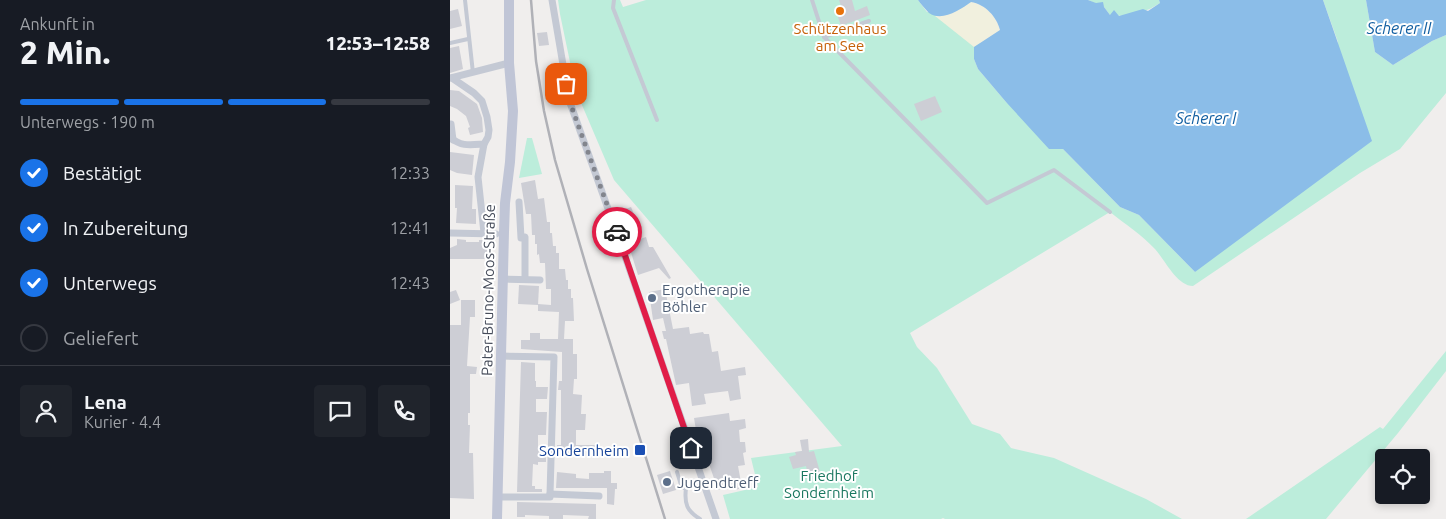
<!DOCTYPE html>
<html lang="de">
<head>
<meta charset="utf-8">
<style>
  body { margin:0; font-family:Ubuntu,sans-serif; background:#20242c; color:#f1f3f6; height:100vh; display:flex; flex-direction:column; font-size:19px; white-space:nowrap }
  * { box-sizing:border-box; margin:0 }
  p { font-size:16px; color:#9ea1a6 }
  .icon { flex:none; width:28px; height:28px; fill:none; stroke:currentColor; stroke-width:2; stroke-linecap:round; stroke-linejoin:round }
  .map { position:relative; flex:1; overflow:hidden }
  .details { display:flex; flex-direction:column; background:#171b24; width:450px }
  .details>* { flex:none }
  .buttons { position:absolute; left:925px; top:449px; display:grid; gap:10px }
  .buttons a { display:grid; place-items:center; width:55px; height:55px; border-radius:5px; background:#171b24; box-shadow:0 2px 8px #0003; font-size:25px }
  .pin { position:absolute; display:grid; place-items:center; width:42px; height:42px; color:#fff; margin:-21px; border-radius:10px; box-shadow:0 2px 8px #0006 }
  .courier { position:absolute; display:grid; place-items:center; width:50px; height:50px; margin:-25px; border:4px solid #e11d48; border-radius:50%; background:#fff; color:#222; box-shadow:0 1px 6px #0007 }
  .summary em { font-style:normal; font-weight:800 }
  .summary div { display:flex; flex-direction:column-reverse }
  .summary { display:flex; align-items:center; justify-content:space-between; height:85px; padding:0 20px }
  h1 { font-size:32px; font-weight:800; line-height:38px }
  .bar { display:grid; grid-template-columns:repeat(4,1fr); gap:8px 5px; align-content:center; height:60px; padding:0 20px }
  .bar i { height:6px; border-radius:4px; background:#363941 }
  .bar .selected { background:#1a73e8 }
  .bar p { grid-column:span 4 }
  .line { display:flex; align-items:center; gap:12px; padding:0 20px; border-top:1px solid #363941 }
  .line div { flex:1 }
  .round { display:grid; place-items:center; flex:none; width:52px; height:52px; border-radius:5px; background:#20242c }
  ol { padding:0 20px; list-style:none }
  li { display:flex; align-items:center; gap:15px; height:55px }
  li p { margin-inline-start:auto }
  li .icon { padding:5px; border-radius:50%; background:#1a73e8; color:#fff; stroke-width:4 }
  li:last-child { color:#9ea1a6 }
  li i { width:28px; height:28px; border:2px solid #363941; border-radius:50% }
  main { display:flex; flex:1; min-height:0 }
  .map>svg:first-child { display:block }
  .green { fill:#bceddb }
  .sand { fill:#f1f0de }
  .water { fill:#8bbde8 }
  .building { fill:#cdced5 }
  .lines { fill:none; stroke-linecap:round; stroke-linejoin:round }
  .lane { stroke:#c4c9d4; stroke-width:4 }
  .street { stroke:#c4c9d4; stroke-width:7 }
  .secondary { stroke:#c0c5d6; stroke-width:10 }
  .rail { stroke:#b0b1b7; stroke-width:2.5 }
  .done { stroke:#82858d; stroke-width:5; stroke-dasharray:0 9 }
  .route { stroke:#e11d48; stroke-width:6 }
  .food-dot { fill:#e8710a; stroke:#fff; stroke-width:2 }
  .service-dot { fill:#5c6f8a; stroke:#fff; stroke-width:2 }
  .transit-dot { fill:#1a4fb4; stroke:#fff; stroke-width:2 }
  .labels { text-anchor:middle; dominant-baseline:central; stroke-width:4; stroke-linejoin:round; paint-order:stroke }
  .food-label { font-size:15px; fill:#c56008; stroke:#fff }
  .service-label { font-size:15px; fill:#4e5e75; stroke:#fff; text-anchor:start }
  .street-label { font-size:15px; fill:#464c5a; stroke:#fff }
  .transit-label { font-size:15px; fill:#164399; stroke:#fff; text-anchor:end }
  .park-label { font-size:15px; fill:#1a7860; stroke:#fff }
  .water-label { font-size:16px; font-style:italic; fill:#125fa1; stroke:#fff }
</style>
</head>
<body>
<main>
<section class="details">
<div class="summary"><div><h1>2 Min.</h1><p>Ankunft in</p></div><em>12:53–12:58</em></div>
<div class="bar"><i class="selected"></i><i class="selected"></i><i class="selected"></i><i></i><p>Unterwegs · 190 m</p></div>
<ol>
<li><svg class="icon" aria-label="check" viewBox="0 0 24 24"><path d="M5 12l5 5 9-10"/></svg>Bestätigt<p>12:33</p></li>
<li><svg class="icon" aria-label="check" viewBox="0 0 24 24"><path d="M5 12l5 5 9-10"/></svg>In Zubereitung<p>12:41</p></li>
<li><svg class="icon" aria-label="check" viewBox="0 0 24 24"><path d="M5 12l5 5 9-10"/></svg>Unterwegs<p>12:43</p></li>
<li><i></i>Geliefert</li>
</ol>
<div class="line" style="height:90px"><a class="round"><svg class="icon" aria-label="person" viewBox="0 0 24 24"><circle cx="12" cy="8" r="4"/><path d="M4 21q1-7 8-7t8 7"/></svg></a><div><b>Lena</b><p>Kurier · 4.4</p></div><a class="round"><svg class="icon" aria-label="chat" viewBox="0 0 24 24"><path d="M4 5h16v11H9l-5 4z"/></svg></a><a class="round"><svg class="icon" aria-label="phone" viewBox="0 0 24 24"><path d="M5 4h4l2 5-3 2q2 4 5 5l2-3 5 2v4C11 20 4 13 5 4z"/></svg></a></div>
</section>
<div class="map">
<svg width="996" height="519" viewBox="0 0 996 519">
  <rect width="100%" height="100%" fill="#f0eeed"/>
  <g class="green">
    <path d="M 108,0 L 170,0 L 173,7 L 196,0 L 468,0 L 477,12 L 507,11 L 521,2 L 530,43 L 524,59 L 528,69 L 556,102 L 613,149 L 670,207 L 689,215 L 745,272 L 888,42 L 873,0 L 916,0 L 925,52 L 943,65 L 982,41 L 996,35 L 996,93 L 950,149 L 910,173 L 743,286 C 727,286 715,260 705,249 C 692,235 675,224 660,212 L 460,333 L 467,347 L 487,368 L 522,424 L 550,434 L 561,448 L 604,458 L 696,499 L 732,519 L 495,519 L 493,518 L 491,519 L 280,519 L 273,495 L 308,487 L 301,458 L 392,446 L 164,180 L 126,91 L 110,14 Z"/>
    <path d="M 638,0 L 709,0 L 710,3 C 695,13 677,18 660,15 L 654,7 Z"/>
    <polygon points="77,138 82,138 92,174 69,178"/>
    <polygon points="996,351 996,371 948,433 876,519 796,519 930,427 933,429"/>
  </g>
  <path class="sand" d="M 521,2 C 535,4 547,17 550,31 L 524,47 L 485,16 C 501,14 508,11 521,2 Z"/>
  <g class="water">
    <path d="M 468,0 L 638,0 L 646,3 L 653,2 L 654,7 L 660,15 L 664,10 L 669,16 L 693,9 L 698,11 L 710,3 L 709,0 L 873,0 L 922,141 L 745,272 L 689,215 L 670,207 L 613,149 L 599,149 L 556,102 L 528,69 L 524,59 L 524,47 L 550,30 C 547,17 535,4 521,2 C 510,10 492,22 479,13 C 475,9 471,4 468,0 Z"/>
    <polygon points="916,0 996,0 996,35 982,41 943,65 925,52"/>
  </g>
  <g class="building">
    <polygon points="389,0 402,0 405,11 417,6 420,15 391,26 388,17 394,15"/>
    <polygon points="8,9 12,26 0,29 0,11"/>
    <polygon points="97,32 99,45 89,46 87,33"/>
    <polygon points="9,46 13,69 0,73 0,48"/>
    <polygon points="0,90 9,91 27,104 32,118 33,132 20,135 18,128 20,127 16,116 7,109 0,106"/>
    <polygon points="485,96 492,112 471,121 464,104"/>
    <polygon points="0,152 24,155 22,175 7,173 0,170"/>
    <polygon points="85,180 88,199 94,198 97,222 100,222 100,233 102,233 103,246 106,246 106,253 109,253 109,269 115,269 116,280 118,280 118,289 121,289 121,298 123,298 124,321 115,321 114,339 123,339 123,354 127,354 127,379 124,379 123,394 132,395 131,414 136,414 135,430 126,430 126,445 148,445 148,457 106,454 107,445 111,445 111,390 108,390 109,381 112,381 112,352 71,349 71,340 80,340 80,333 90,333 90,339 108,339 109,312 88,311 88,304 101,305 101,289 96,289 95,263 90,263 89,254 87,255 87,244 85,244 85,235 82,235 81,214 76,214 71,183"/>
    <polygon points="5,185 23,186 22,209 26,209 26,224 6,223 7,208 5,208"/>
    <polygon points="181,207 184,214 169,220 167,212"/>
    <polygon points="196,237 199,247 203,247 221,278 219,279 209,268 188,275 178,243"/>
    <polygon points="7,239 16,240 16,242 29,242 29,240 38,240 38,242 41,242 41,249 37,248 37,259 0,259 0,248 7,245"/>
    <polygon points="69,285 89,286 88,305 68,304"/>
    <polygon points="215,289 223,329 239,327 240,334 253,332 254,334 259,334 262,352 268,351 271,371 295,367 296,375 288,376 291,399 280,401 278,391 254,394 256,404 242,406 239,383 226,385 216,339 214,339 212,331 216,331 213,318 203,320 199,292"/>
    <polygon points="6,290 10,300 0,304 0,292"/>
    <polygon points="11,300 25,300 25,317 20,317 17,366 27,367 26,374 20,374 20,413 18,413 18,425 20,425 19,453 23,453 24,499 0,498 0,325 11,325"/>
    <polygon points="71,362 85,363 85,381 86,381 86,387 98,387 97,399 86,399 86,412 97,412 96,435 88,435 88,447 96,447 96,462 88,462 88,465 83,464 82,486 85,486 85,489 92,489 92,492 67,492"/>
    <polygon points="279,413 280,421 295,419 296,428 289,430 290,442 295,442 296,452 293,453 295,465 288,466 292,488 285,490 284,484 268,490 258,461 255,461 253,444 251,445 249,429 246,430 244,418"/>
    <polygon points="358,439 359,452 364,451 370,472 358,475 356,466 343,469 339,457 346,455 345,452 352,451 350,440"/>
    <polygon points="154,471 161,471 161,483 167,483 167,489 165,489 164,505 157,504 157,488 106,488 107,472 126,474 126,478 139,479 139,473 154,473"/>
    <polygon points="220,471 226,490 213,494 207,475"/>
    <polygon points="67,502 146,504 146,519 138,519 139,516 113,515 113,519 99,519 99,516 75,515 75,517 67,517"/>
  </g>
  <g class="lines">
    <g class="lane">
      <polyline points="15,0 23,73"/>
      <polyline points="164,0 163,8 207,120"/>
      <polyline points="362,0 374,37 537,203 604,170 660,212"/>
      <polyline points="374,37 419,21"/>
      <polyline points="0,43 18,39"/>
      <polyline points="227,472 231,485 234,488 239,488 254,484"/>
      <path d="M 236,488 C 234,504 237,511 250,519"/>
    </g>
    <g class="street">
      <polyline points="102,0 119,100 170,242 266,519"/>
      <polyline points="0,78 59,63"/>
      <polyline points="0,124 1,124 3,140"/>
      <path d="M 0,137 C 11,147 20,145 34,144 L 38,137 L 39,130 L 37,117 L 32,101 L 24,93 L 2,78"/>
      <polyline points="34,144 28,177 34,233"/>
      <polyline points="69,202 71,238 75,237 75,279"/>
      <polyline points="0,233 46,234"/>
      <polyline points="53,279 90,280"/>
      <polyline points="100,494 149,496"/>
      <polyline points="47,497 100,497 100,494 104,357 51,356"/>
    </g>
    <polyline class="secondary" points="47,519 54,232 55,203 60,162 63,111 59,63 59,0"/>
    <polyline class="rail" points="81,0 86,61 94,111 105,160 137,269 215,519"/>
  </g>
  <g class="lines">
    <polyline class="done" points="116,84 119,100 167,232"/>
    <polyline class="route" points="167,232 241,448"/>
  </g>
  <circle class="food-dot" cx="390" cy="11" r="5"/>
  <g class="service-dot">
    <circle cx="202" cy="298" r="5"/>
    <circle cx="217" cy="482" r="5"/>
  </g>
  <rect class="transit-dot" x="184" y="444" width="12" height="12" rx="2.5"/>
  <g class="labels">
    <g class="food-label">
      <text x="390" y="28">Schützenhaus<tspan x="390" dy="17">am See</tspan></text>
    </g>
    <g class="service-label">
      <text x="212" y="289">Ergotherapie<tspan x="212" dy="17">Böhler</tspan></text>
      <text x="227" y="482">Jugendtreff</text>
    </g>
    <g class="street-label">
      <text transform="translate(38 290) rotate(-89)">Pater-Bruno-Moos-Straße</text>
    </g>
    <g class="transit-label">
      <text x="179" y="450">Sondernheim</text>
    </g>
    <g class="park-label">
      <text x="379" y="475">Friedhof<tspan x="379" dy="17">Sondernheim</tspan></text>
    </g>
    <g class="water-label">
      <text x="949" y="28">Scherer II</text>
      <text x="756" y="118">Scherer I</text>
    </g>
  </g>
</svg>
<div class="buttons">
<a><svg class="icon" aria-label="locate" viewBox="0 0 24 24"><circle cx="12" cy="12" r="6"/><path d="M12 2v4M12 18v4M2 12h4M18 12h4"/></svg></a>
</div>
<div class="pin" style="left:116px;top:84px;background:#ea580c"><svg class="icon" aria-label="bag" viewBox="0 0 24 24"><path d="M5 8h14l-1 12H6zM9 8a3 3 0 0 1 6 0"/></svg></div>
<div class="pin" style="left:241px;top:448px;background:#1f2937"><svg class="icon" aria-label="home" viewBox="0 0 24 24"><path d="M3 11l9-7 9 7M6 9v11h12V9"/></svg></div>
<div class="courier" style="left:167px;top:232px"><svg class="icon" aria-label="car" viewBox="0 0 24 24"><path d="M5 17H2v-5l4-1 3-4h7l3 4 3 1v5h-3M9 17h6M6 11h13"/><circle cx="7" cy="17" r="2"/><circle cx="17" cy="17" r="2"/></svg></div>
</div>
</main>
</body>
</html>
